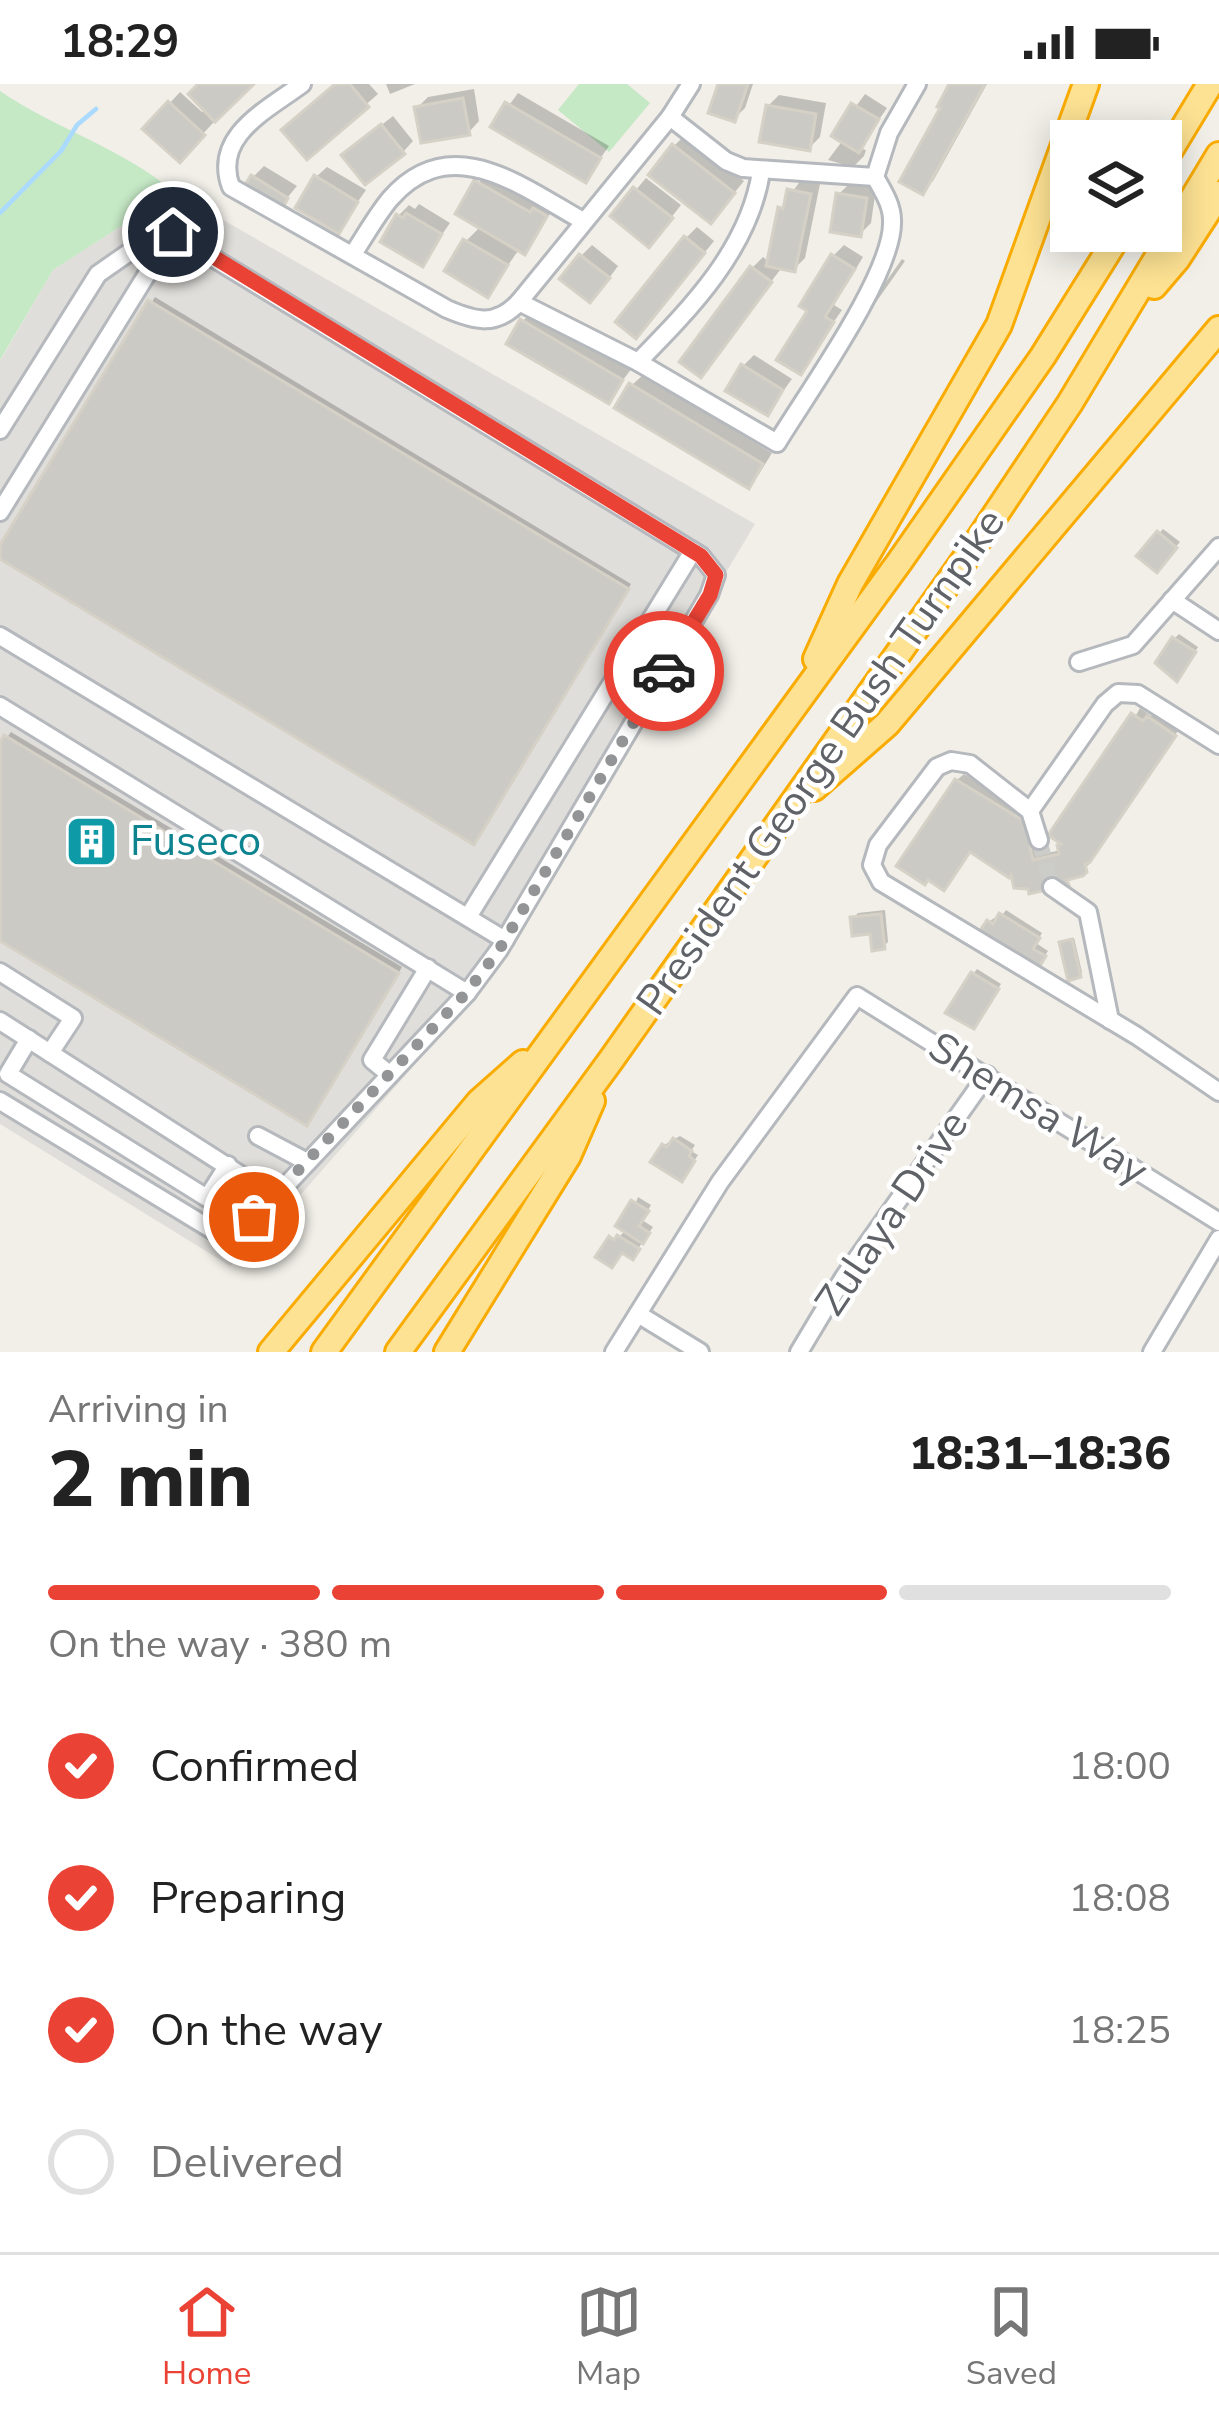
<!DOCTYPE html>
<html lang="en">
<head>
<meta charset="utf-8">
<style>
  body { margin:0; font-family:"Nunito Sans",sans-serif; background:#f2f2f2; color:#222; height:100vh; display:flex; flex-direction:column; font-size:45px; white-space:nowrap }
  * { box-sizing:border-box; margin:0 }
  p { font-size:39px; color:#767676 }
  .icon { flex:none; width:66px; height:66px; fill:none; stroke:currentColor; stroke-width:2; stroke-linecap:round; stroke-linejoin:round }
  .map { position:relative; height:1268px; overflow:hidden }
  .details { display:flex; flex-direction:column; background:#fff; flex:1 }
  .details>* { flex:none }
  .controls { position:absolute; left:1050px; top:36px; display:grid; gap:24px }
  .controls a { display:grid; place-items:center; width:132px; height:132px; border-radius:0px; background:#fff; box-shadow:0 6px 30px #0003; font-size:60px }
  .pin { position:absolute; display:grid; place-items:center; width:102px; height:102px; color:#fff; margin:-51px; border:6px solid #fff; border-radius:50%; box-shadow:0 3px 12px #0007 }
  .courier { position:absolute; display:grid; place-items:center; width:120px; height:120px; margin:-60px; border:9px solid #ea4335; border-radius:50%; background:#fff; color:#222; box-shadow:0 3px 15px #0007 }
  .headline em { font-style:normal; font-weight:800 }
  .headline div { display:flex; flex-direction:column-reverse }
  .headline { display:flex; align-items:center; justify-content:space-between; height:204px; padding:0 48px }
  h1 { font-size:78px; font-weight:800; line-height:90px }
  .bar { display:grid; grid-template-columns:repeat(4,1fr); gap:18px 12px; align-content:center; height:144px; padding:0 48px }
  .bar i { height:15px; border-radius:9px; background:#e0e0e0 }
  .bar .selected { background:#ea4335 }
  .bar p { grid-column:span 4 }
  ol { padding:0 48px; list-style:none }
  li { display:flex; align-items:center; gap:36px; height:132px }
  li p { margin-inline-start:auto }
  li .icon { padding:12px; border-radius:50%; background:#ea4335; color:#fff; stroke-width:4 }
  li:last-child { color:#767676 }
  li i { width:66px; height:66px; border:6px solid #e0e0e0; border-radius:50% }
  .status { display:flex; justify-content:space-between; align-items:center; height:84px; padding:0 60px; background:#fff; direction:ltr }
  .status svg { height:33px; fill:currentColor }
  .tab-bar { display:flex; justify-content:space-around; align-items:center; height:168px; border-top:3px solid #e0e0e0; background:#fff; font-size:33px; color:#767676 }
  .tab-bar a { display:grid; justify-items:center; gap:6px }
  .tab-bar .selected { color:#ea4335 }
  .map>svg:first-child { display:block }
  .industrial { fill:#e0deda }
  .green { fill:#c5e8c5 }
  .shadow { fill:#0003 }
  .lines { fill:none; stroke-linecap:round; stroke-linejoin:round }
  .stream { stroke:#aadaff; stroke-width:4.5 }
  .building { fill:#cccac5; stroke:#d6d1c6; stroke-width:3 }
  .minor-tunnel { stroke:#ccccc8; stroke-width:16; stroke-dasharray:16 8; stroke-linecap:butt }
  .minor-casing { stroke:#b5b8bc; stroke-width:22 }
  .highway-casing { stroke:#f9ab00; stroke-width:30 }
  .minor { stroke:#fff; stroke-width:16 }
  .highway { stroke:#fde293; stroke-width:24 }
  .done { stroke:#929495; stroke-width:12; stroke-dasharray:0 21.6 }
  .route { stroke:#ea4335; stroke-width:15 }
  .labels { text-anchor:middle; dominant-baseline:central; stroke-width:9; stroke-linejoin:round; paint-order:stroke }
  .street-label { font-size:42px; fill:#5f6368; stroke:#fff }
  .culture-label { font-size:42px; fill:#0d838f; stroke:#fff; text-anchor:start }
</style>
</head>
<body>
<div class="status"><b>18:29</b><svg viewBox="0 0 49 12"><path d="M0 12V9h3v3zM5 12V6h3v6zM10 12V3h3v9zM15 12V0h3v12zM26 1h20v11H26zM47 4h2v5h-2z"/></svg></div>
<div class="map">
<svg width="1219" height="1268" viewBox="0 0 1219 1268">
  <rect width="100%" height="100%" fill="#f1efe8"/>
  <polygon class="industrial" points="174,108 755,440 466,922 254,1164 230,1182 0,1040 0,277 53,186"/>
  <g class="green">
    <polygon points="579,0 627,0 650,19 609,68 558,26"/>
    <path d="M 0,7 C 56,45 122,64 174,108 L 53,186 L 0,276 Z"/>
  </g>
  <g class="shadow">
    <polygon points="202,0 250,0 179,75 146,45 180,8 202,28 206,25"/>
    <polygon points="337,0 369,0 378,10 307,72"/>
    <polygon points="386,0 415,0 390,10"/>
    <polygon points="721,0 753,0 745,24 734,35"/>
    <polygon points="953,0 987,0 933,97 922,107"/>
    <polygon points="474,5 479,37 469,48 417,24 428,13"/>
    <polygon points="518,9 609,62 586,95 494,42"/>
    <polygon points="865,10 887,24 859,64 866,66 864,72 853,83 828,76 843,56 835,51"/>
    <polygon points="779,11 826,19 820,53 809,64 768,22"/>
    <polygon points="393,32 413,57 403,68 356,61"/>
    <polygon points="685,51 744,97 721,125 674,62"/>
    <polygon points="264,82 297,102 282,120 253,93"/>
    <polygon points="327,83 366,106 338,146 316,93"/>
    <polygon points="487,87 555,121 535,156 524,167 520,164 488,210 448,186 466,157 481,142 459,129"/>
    <polygon points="646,94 681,121 659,149 614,132"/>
    <polygon points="801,96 820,100 805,174 794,185 783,182 701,290 683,277 752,184 763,173 769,178 780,125"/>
    <polygon points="849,100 876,104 871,139 860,150 839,110"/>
    <polygon points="419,120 450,139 422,179 398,132 409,121 415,125"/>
    <polygon points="697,143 714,157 646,241 686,154"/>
    <polygon points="592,161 618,182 601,205 581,172"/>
    <polygon points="844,161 863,173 834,221 842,226 800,287 811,226 833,172"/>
    <polygon points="902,175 905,177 874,221 871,219"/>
    <polygon points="155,213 631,500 478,753 0,471"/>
    <polygon points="533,226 632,284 608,316 523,237"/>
    <polygon points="754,271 792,295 767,329 743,282"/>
    <polygon points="643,291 772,369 759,390 748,401 632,301"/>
    <polygon points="1163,445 1180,458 1156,485 1140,472"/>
    <polygon points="1179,550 1198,563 1181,590 1174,555"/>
    <polygon points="1140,624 1151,632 1156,627 1180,644 1091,773 1092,778 1067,798 1013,786 957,696 964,690 1031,731 1039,771 1061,766"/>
    <polygon points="11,648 402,883 311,1034 0,854 0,663"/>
    <polygon points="885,826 888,858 884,862 873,847 853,834 858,829"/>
    <polygon points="1006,826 1042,849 1036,859 1048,867 1042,876 989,838 994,834 998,837"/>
    <polygon points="1074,854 1082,888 1080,891 1062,859"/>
    <polygon points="977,885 1001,900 978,937 973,890"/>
    <polygon points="680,1052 695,1061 691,1067 698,1071 686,1089 664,1061"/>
    <polygon points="638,1113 651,1121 642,1136 653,1143 633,1172 611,1154 618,1154 626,1146"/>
  </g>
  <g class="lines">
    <polyline class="stream" points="0,129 61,67 77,41 96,25"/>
  </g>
  <g class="building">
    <polygon points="198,0 254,0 215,38 188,10"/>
    <polygon points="335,0 350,0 369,23 307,76 281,46"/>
    <polygon points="718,0 748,0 735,38 708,29"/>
    <polygon points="949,0 985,0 923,111 899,98 940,24 937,23"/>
    <polygon points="463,14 470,51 421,59 414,23"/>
    <polygon points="168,17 205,51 180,79 142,45"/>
    <polygon points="505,18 601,74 586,99 490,43"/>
    <polygon points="851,19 879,35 859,69 831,52"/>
    <polygon points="766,21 816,30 810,67 759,58"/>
    <polygon points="381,40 405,70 365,101 341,71"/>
    <polygon points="672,60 735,109 711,140 648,91"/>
    <polygon points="251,91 288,114 283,124 245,101"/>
    <polygon points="314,91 358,118 339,150 295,124"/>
    <polygon points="474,96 530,128 533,124 547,132 525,171 455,130"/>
    <polygon points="633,103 673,134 649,164 610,132"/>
    <polygon points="787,105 811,110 795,188 766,182 778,123 783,125"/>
    <polygon points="836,109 867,114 861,153 830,148"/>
    <polygon points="406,129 442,150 423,183 380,158 396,130 403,134"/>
    <polygon points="684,152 705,169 636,255 615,238"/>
    <polygon points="463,155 508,181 488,214 444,187"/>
    <polygon points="579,170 610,194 590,219 559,195"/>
    <polygon points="831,170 855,185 825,233 834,238 801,291 776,276 807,227 799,222"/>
    <polygon points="750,182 772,198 701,294 679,278"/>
    <polygon points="148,216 629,505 474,761 0,475 0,461"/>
    <polygon points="520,235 623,296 609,320 506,260"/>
    <polygon points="741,280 783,306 768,332 725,307"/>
    <polygon points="629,299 763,380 749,405 614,324"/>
    <polygon points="1157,447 1177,464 1157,489 1136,472"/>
    <polygon points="1172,553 1196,568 1177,598 1155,579"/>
    <polygon points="1131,629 1143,637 1147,632 1176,652 1090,778 1085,780 1087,788 1083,792 1067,796 1069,801 1029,810 1028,805 1014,804 1011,791 1009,794 970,768 944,807 928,796 925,801 896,782 955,695 1027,739 1024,743 1035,755 1030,763 1033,776 1059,770 1057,761 1061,760 1048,751"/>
    <polygon points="4,651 399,889 307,1042 0,857 0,658"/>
    <polygon points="999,829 1040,854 1033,865 1046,872 1038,885 979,848 987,836 993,840"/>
    <polygon points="881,830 885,865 872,867 870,850 852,852 850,833"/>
    <polygon points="1072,855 1081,893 1068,897 1059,858"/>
    <polygon points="971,888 999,905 974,945 945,929"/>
    <polygon points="673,1054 692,1067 689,1072 695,1077 682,1098 650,1078 662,1060 667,1063"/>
    <polygon points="631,1116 649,1127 639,1142 650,1149 643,1160 615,1142"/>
    <polygon points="617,1151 640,1165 633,1176 622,1169 612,1184 595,1173 609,1152 614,1156"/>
  </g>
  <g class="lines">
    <polyline class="minor-tunnel" points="1039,756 1052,803"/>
    <defs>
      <g id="minor">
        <path d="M 302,0 C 267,26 212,52 231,103 L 447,225 C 475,237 496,243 519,218 L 670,33 L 691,0"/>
        <polyline points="875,93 889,49 917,0"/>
        <path d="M 353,170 C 365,152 376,132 390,115 C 451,45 522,103 583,137"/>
        <path d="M 519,218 L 638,278 L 777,359 C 806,311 895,188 892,136 C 892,121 883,107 875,93 L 743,84 L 726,77 L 670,33"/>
        <path d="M 638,278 C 691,224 749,165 761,88"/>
        <polyline points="0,346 98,190 164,144 701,472 716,491 709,511 499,866 467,909"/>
        <polyline points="0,428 173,148"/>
        <polyline points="1172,516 1219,547"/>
        <polyline points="0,552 505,856"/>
        <polyline points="1079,578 1133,561 1219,463"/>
        <polyline points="0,622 467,909 275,1113 233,1153 214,1147 0,1017"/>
        <polyline points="1030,727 1105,620 1118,609 1138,610 1219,661"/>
        <polyline points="1039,756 1030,727 970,680 951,677 937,683 878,761 872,781 881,798 1137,952 1219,1008"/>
        <polyline points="1052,803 1088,828 1110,936"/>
        <polyline points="468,833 693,467"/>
        <polyline points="0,888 73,934 50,969"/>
        <polyline points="0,937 275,1113"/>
        <polyline points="29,955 8,990 207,1114 228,1081"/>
        <polyline points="389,990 372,976 428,884"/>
        <polyline points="258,1052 307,1078"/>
        <polyline points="638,1230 700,1268"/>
        <polyline points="614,1268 720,1098 857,912 1219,1138"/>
        <polyline points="799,1268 844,1193 987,991"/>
        <polyline points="1152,1268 1219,1155"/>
      </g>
      <g id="highway">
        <polyline points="1161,81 1210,0"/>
        <polyline points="1154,202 1177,175 1219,110"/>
        <polyline points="816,575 850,500 999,241 1086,0"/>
        <polyline points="814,704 887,640 1219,245"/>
        <polyline points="271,1268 479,1018 523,979"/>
        <polyline points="324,1268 900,477 1043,272 1121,147"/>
        <polyline points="398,1268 611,976 977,458 1070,319 1219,71"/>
        <polyline points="447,1268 568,1072 592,1017"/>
      </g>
    </defs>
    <use href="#minor" class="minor-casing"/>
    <use href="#highway" class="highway-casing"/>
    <use href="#minor" class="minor"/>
    <use href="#highway" class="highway"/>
  </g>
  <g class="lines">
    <polyline class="done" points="254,1133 467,908 499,866 664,587"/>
    <polyline class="route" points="173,148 701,472 716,491 710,511 664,587"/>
  </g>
  <defs>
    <symbol id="building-square" viewBox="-11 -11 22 22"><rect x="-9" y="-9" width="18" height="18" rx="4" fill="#0f9aa8" stroke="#fff"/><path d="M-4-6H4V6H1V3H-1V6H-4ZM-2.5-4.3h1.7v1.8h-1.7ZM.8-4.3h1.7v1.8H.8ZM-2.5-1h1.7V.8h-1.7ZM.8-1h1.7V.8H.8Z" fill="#fff"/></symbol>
  </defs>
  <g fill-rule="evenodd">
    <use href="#building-square" x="62" y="728" width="59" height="59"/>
  </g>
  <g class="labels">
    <g class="street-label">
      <text transform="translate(821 678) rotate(-55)">President George Bush Turnpike</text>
      <text transform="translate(1038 1025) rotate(32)">Shemsa Way</text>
      <text transform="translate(892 1129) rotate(-56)">Zulaya Drive</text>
    </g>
    <g class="culture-label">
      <text x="130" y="757">Fuseco</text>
    </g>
  </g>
</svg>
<div class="controls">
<a><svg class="icon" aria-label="layers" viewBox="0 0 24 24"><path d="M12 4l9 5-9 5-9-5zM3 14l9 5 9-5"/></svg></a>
</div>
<div class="pin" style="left:254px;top:1133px;background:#ea580c"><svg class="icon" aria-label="bag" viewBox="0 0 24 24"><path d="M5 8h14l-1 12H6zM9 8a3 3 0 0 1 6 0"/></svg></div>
<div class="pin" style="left:173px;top:148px;background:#1f2937"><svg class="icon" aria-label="home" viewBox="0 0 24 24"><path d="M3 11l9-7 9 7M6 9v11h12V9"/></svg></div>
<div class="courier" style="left:664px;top:587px"><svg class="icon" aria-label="car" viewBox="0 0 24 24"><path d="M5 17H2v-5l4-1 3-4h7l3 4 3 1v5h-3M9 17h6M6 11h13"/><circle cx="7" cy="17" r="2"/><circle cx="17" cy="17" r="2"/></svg></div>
</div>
<section class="details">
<div class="headline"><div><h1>2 min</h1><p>Arriving in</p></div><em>18:31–18:36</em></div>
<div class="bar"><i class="selected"></i><i class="selected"></i><i class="selected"></i><i></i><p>On the way · 380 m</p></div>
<ol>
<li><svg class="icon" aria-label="check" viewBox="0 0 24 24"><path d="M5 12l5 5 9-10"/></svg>Confirmed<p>18:00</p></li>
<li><svg class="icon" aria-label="check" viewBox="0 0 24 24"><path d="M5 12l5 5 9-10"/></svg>Preparing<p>18:08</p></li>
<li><svg class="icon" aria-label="check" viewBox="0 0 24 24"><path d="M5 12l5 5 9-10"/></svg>On the way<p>18:25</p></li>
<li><i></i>Delivered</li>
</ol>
</section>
<nav class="tab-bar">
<a class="selected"><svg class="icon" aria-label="home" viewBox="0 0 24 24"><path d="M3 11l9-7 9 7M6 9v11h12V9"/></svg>Home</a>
<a><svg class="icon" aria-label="map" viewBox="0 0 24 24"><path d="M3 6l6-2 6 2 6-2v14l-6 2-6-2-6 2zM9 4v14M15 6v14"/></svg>Map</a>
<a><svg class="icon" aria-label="saved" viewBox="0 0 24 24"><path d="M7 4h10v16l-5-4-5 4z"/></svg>Saved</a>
</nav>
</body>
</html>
